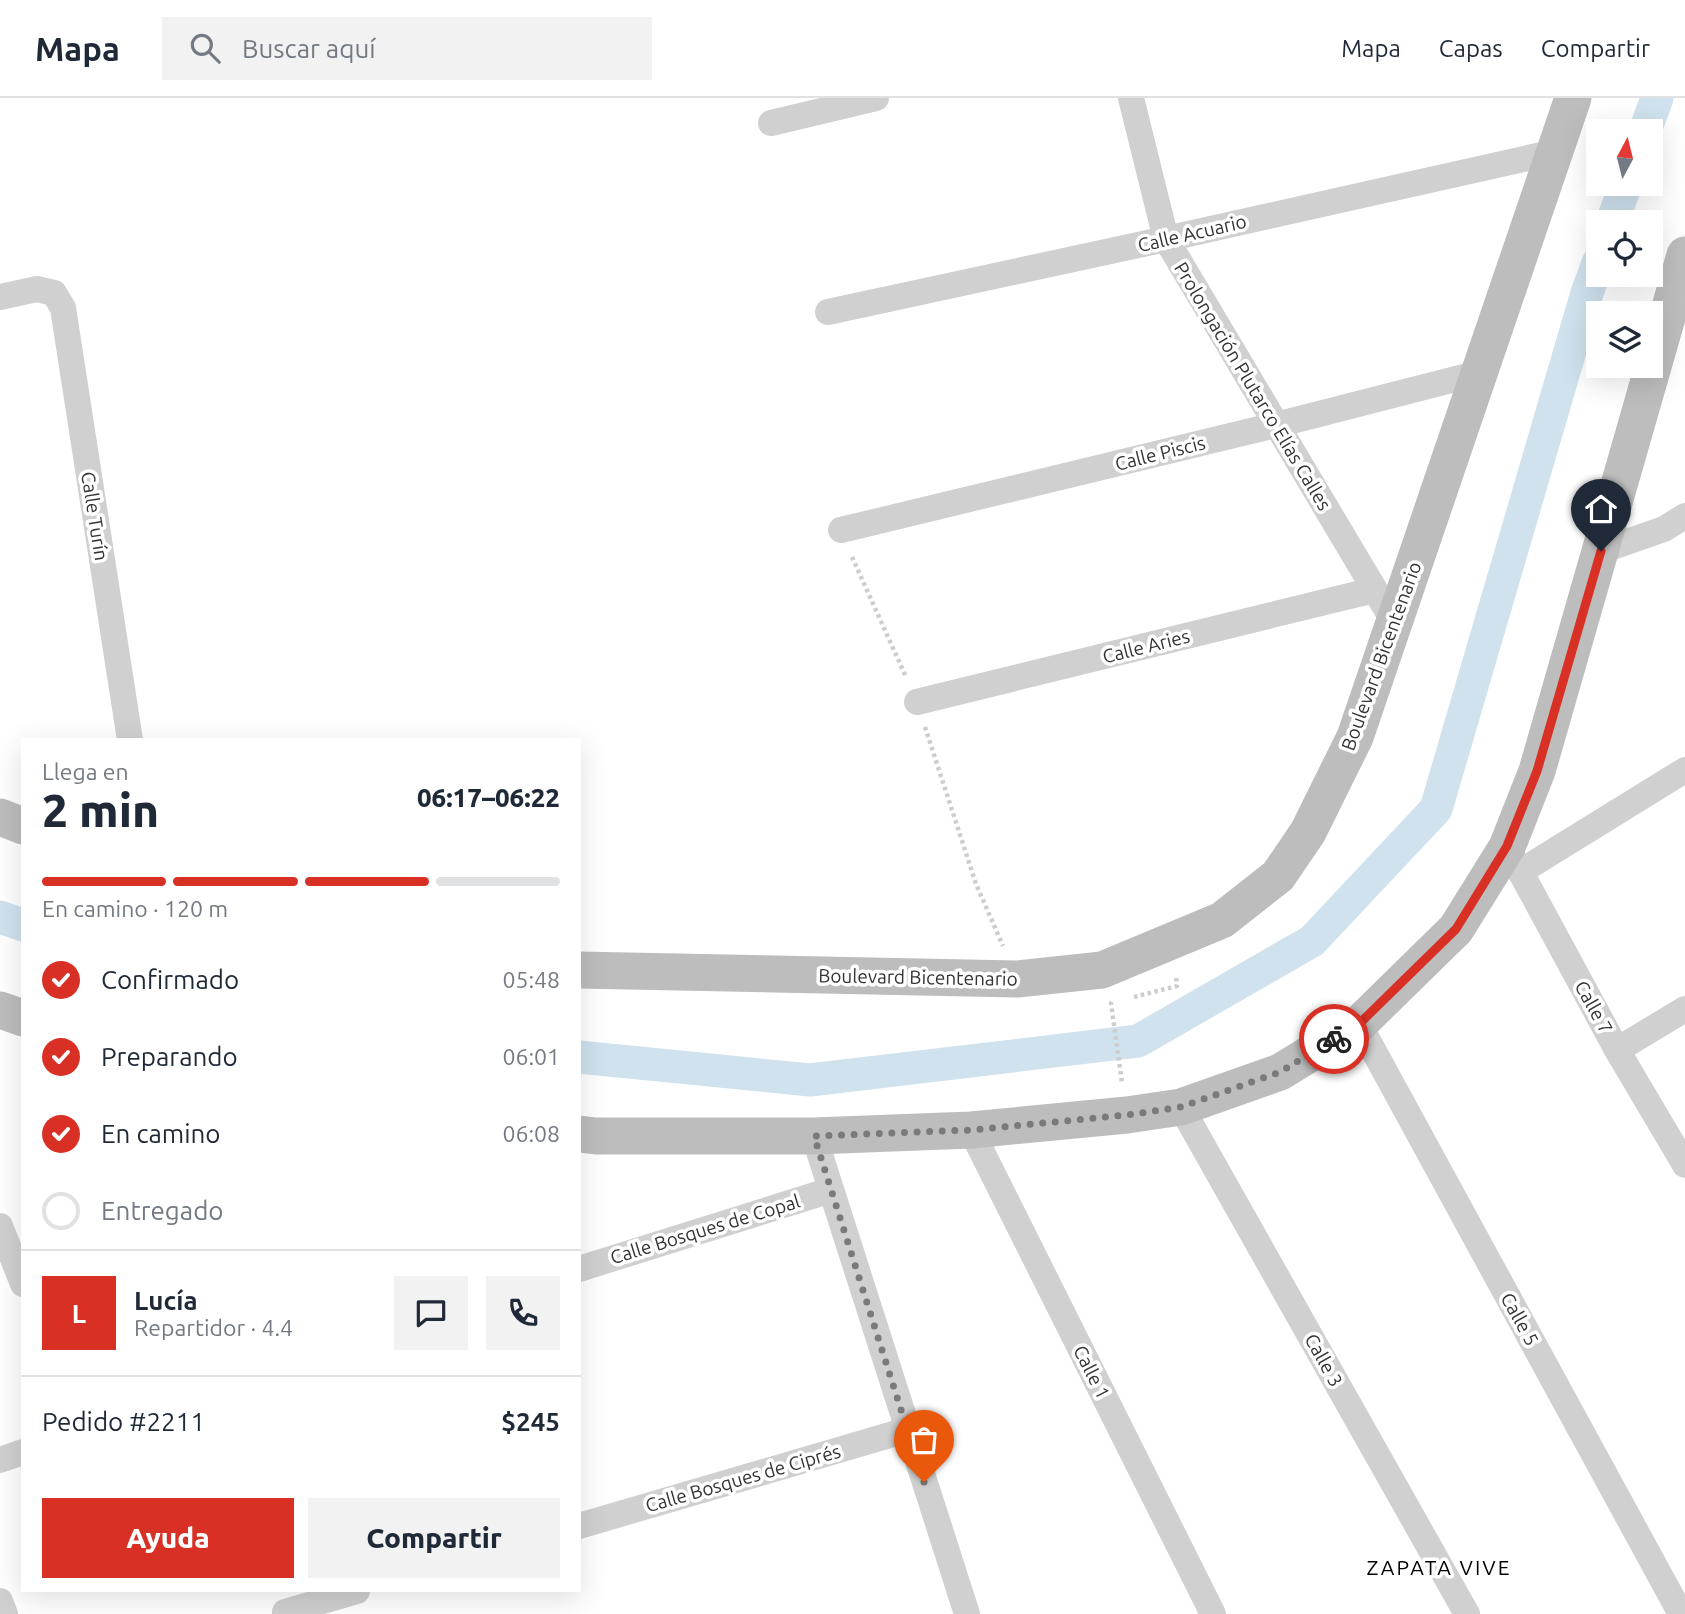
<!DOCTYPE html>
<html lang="es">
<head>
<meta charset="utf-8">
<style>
  body { margin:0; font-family:Ubuntu,sans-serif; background:#f2f2f3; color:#1f2937; height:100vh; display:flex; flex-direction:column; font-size:26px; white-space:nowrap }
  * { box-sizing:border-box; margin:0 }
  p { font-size:23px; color:#747a83 }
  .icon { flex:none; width:38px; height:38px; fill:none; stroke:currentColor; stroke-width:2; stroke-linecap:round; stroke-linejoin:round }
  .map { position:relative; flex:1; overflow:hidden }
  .drawer { position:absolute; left:21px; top:640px; width:560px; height:854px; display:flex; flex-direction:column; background:#fff; border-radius:0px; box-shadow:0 7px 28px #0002 }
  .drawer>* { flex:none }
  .needle { width:46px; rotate:7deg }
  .buttons { position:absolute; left:1586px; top:21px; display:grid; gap:14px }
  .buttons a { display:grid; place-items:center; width:77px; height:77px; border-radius:0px; background:#fff; box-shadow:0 7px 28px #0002; font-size:35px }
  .pin { position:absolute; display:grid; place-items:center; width:60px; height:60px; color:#fff; margin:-72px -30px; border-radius:50% 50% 50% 0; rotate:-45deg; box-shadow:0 0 7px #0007 }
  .pin .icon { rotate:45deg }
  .courier { position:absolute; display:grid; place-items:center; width:70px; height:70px; margin:-35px; border:5px solid #d93025; border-radius:50%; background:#fff; color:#222; box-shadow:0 2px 9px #0007 }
  .head em { font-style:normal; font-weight:800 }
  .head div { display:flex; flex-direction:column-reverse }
  .head { display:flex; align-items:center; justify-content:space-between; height:119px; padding:0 21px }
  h1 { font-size:46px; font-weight:800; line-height:52px }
  .bar { display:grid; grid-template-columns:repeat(4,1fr); gap:10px 7px; align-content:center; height:84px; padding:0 21px }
  .bar i { height:9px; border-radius:5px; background:#e0e1e3 }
  .bar .active { background:#d93025 }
  .bar p { grid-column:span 4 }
  .line { display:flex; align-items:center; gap:18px; padding:0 21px; border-top:2px solid #e0e1e3 }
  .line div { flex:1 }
  .round { display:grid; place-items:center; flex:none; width:74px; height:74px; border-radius:0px; background:#f2f2f3 }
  ol { padding:0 21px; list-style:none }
  li { display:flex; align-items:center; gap:21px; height:77px }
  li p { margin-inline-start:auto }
  li .icon { padding:7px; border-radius:50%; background:#d93025; color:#fff; stroke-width:4 }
  li:last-child { color:#747a83 }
  li i { width:38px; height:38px; border:4px solid #e0e1e3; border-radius:50% }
  .button { display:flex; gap:14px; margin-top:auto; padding:14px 21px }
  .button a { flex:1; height:80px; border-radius:0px; background:#d93025; color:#fff; font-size:28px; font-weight:800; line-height:80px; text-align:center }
  .button a+a { background:#f2f2f3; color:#1f2937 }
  header { display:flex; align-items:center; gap:42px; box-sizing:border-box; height:98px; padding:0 35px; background:#fff; border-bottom:2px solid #e0e1e3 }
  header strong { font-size:33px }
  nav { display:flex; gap:38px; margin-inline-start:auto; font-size:24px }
  .search { width:490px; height:63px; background:#f2f2f3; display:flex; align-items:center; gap:18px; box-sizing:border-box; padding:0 24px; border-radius:0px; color:#747a83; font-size:26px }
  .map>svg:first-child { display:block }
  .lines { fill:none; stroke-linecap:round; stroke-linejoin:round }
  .canal { stroke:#cfe2ee; stroke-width:33 }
  .path { stroke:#cdcdcd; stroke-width:4.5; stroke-dasharray:3.5 3.5; stroke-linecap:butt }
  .street { stroke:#d0d0d0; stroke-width:26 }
  .secondary { stroke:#bdbdbd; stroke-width:37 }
  .done { stroke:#7a7a7a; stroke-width:7; stroke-dasharray:0 12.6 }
  .route { stroke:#d93025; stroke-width:9 }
  .labels { text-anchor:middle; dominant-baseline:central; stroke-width:7; stroke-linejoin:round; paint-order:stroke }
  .street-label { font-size:19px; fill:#333; stroke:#fff }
  .neighbourhood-label { font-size:21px; letter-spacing:2px; fill:#000; stroke:#fff }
</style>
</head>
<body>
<header>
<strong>Mapa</strong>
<div class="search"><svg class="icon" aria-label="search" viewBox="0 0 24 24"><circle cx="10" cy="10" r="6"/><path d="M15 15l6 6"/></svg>Buscar aquí</div>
<nav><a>Mapa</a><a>Capas</a><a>Compartir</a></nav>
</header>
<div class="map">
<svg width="1685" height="1516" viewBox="0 0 1685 1516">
  <rect width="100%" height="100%" fill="#fff"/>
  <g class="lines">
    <g class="canal">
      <polyline points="1645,33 1657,0"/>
      <polyline points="1612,124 1626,86"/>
      <polyline points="0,819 23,827"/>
      <polyline points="579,959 810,982 1138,943 1312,843 1436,711 1587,195 1598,165"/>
    </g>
    <g class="path">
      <polyline points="852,459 906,579"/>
      <polyline points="925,629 976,786 1003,848"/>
      <polyline points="1134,899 1177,888 1176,878"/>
      <polyline points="1112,904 1111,905 1122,985"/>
    </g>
    <g class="street">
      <polyline points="1131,0 1166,141 1394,524"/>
      <polyline points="771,25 876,0"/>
      <polyline points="0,199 37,191 54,195 63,210 130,642"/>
      <polyline points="828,214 1166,141 1555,54"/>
      <polyline points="841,432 1276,327 1479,275"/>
      <polyline points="1601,453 1664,431 1685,418"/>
      <polyline points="917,604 1374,492"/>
      <polyline points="1507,749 1617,952 1685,1067"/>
      <polyline points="1520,774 1685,672"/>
      <polyline points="1359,926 1681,1516"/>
      <polyline points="1617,952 1685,911"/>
      <polyline points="1181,1009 1467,1516"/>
      <polyline points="971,1032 1213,1516"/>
      <polyline points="814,1038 967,1516"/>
      <polyline points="0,1128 23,1186"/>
      <polyline points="579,1171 831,1092"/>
      <polyline points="0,1362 23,1354"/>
      <polyline points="579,1428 907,1332"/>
      <polyline points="0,1503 5,1516"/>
      <polyline points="285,1514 357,1493"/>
    </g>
    <g class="secondary">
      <polyline points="0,719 23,728"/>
      <polyline points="579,872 1017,881 1102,872 1222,822 1278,778 1308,734 1355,639 1573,0"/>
      <polyline points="0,912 23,920"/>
      <polyline points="579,1036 596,1038 814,1038 971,1032 1127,1017 1181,1009 1280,974 1359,926 1456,831 1507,749 1537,673 1685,157"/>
    </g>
  </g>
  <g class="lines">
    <polyline class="done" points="924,1384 814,1038 971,1032 1127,1017 1181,1009 1280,974 1334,941"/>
    <polyline class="route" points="1334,941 1359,926 1456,831 1507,748 1537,673 1601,453"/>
  </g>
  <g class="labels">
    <g class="street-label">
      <text transform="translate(1192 135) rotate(-13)">Calle Acuario</text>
      <text transform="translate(1253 288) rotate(59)">Prolongación Plutarco Elías Calles</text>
      <text transform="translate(1160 355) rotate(-14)">Calle Piscis</text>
      <text transform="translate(95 418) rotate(81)">Calle Turín</text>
      <text transform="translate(1146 548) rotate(-14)">Calle Aries</text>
      <text transform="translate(1381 558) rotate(-70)">Boulevard Bicentenario</text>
      <text transform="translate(918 879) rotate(1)">Boulevard Bicentenario</text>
      <text transform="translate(1594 909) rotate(61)">Calle 7</text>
      <text transform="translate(705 1131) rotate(-17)">Calle Bosques de Copal</text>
      <text transform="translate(1520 1221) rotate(61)">Calle 5</text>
      <text transform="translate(1324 1262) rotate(61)">Calle 3</text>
      <text transform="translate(1092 1274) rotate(63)">Calle 1</text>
      <text transform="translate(743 1380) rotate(-16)">Calle Bosques de Ciprés</text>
    </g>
    <g class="neighbourhood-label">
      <text x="1439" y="1469">ZAPATA VIVE</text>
    </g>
  </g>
</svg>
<div class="buttons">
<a><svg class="needle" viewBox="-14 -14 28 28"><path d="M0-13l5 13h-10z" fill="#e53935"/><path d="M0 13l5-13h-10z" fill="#747a83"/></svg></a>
<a><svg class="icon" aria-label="locate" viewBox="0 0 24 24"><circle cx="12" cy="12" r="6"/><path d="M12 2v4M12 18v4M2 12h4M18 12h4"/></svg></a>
<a><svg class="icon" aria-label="layers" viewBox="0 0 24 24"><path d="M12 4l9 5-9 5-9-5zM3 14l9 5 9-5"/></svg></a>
</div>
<div class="pin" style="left:924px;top:1384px;background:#ea580c"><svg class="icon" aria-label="bag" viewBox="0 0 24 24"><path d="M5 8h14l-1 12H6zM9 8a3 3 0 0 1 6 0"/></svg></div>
<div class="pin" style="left:1601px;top:453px;background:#1f2937"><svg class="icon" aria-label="home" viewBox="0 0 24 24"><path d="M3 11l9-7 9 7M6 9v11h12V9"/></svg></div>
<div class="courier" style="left:1334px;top:941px"><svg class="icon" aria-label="bike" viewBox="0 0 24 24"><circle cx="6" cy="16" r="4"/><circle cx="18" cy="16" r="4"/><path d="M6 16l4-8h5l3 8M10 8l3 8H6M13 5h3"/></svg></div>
<section class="drawer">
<div class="head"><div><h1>2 min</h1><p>Llega en</p></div><em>06:17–06:22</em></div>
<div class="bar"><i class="active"></i><i class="active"></i><i class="active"></i><i></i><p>En camino · 120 m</p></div>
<ol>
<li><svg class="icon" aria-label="check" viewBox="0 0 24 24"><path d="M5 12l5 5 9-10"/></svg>Confirmado<p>05:48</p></li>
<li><svg class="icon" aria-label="check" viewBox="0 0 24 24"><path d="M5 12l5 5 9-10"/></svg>Preparando<p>06:01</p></li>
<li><svg class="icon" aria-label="check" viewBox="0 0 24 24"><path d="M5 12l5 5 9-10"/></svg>En camino<p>06:08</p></li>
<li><i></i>Entregado</li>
</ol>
<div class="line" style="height:126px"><b class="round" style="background:#d93025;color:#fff">L</b><div><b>Lucía</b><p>Repartidor · 4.4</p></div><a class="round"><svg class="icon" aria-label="chat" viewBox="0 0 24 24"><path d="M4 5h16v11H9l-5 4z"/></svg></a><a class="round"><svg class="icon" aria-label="phone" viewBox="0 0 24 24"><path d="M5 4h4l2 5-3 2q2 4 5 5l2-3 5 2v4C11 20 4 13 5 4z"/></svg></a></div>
<div class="line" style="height:91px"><div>Pedido #2211</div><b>$245</b></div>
<div class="button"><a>Ayuda</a><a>Compartir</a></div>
</section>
</div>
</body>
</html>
